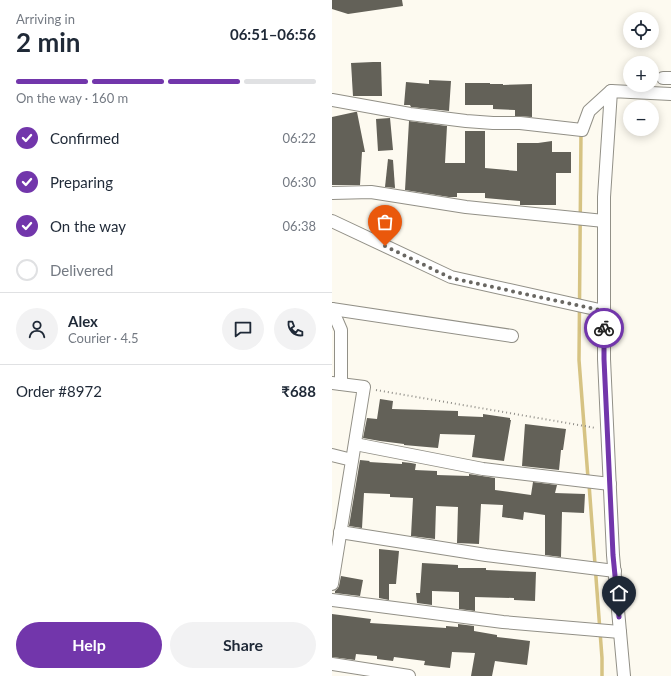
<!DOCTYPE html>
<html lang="en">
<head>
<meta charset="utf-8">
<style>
  body { margin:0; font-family:Lato,sans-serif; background:#f2f2f3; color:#1f2937; height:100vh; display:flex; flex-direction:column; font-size:15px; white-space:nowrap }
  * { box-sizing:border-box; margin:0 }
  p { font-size:13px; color:#747a83 }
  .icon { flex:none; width:22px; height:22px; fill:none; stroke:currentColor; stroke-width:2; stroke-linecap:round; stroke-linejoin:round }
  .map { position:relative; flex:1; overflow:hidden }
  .details { display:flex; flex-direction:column; background:#fff; width:332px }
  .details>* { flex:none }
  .controls { position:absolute; left:291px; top:12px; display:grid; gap:8px }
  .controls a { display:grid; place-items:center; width:36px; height:36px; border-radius:50%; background:#fff; box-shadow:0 2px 10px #0003; font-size:20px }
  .pin { position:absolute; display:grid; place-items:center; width:34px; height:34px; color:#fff; margin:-41px -17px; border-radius:50% 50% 50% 0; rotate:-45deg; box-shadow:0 0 4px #0007 }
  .pin .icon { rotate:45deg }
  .courier { position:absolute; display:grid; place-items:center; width:40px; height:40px; margin:-20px; border:3px solid #7236ab; border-radius:50%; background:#fff; color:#222; box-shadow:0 1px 5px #0007 }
  .summary em { font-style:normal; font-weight:700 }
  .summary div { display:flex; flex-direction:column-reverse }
  .summary { display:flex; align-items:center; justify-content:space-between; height:68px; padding:0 16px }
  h1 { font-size:26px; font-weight:700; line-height:30px }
  .bar { display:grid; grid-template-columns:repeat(4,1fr); gap:6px 4px; align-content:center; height:48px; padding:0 16px }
  .bar i { height:5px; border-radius:3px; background:#e0e1e3 }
  .bar .selected { background:#7236ab }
  .bar p { grid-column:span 4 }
  .line { display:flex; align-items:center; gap:10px; padding:0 16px; border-top:1px solid #e0e1e3 }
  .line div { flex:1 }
  .round { display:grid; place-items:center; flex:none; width:42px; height:42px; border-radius:21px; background:#f2f2f3 }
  ol { padding:0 16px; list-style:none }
  li { display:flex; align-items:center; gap:12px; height:44px }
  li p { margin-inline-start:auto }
  li .icon { padding:4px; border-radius:50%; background:#7236ab; color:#fff; stroke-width:4 }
  li:last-child { color:#747a83 }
  li i { width:22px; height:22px; border:2px solid #e0e1e3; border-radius:50% }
  .action { display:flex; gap:8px; margin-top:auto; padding:8px 16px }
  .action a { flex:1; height:46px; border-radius:24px; background:#7236ab; color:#fff; font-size:16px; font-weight:700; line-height:46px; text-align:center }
  .action a+a { background:#f2f2f3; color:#1f2937 }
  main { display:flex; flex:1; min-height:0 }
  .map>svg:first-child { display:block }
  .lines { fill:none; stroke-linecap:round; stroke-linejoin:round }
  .stream { stroke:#d6c383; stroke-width:3.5 }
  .building { fill:#636158 }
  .minor-casing { stroke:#929087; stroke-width:14 }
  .path { stroke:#918f89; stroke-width:2; stroke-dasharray:1 3; stroke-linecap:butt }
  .minor { stroke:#fff; stroke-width:12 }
  .done { stroke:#696762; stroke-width:4; stroke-dasharray:0 7.2 }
  .route { stroke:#7236ab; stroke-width:5 }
</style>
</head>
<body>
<main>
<section class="details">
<div class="summary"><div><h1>2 min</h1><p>Arriving in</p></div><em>06:51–06:56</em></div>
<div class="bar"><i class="selected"></i><i class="selected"></i><i class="selected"></i><i></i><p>On the way · 160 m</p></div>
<ol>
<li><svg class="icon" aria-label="check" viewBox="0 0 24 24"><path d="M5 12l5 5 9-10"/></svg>Confirmed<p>06:22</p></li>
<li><svg class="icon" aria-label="check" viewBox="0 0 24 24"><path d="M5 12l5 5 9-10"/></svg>Preparing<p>06:30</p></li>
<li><svg class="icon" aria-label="check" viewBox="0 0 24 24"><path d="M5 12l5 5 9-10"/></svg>On the way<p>06:38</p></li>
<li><i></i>Delivered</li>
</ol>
<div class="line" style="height:72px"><a class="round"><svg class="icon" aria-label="person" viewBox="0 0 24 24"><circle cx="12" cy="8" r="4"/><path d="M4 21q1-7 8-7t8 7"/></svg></a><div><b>Alex</b><p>Courier · 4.5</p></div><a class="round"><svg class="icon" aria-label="chat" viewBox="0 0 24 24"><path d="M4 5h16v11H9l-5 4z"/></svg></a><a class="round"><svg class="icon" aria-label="phone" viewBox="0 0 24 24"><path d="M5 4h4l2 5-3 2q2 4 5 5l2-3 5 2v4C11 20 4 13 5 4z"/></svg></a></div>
<div class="line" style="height:52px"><div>Order #8972</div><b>₹688</b></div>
<div class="action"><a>Help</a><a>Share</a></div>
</section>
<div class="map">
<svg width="339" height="676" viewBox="0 0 339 676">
  <rect width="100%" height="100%" fill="#fdfaf0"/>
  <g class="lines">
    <g class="stream">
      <polyline points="249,133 247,360 256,478"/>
      <polyline points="257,484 270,658 270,676"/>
    </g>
  </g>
  <g class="building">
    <polygon points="0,0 70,0 71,6 16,14 0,9"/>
    <polygon points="41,62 49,62 50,96 21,96 19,63"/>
    <polygon points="97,80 119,81 117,111 79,107 78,105 72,105 74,82 97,84"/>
    <polygon points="133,83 158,83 158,84 171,84 171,85 200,84 200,117 183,116 183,110 161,109 161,105 133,105"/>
    <polygon points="23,112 25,112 33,152 30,152 28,185 0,185 0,117"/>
    <polygon points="58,118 61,150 46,151 44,119"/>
    <polygon points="77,121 115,126 113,163 133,163 133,131 153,131 153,168 185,171 185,143 206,143 220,141 220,152 239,152 239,173 224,173 224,205 188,205 188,201 153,198 153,193 125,193 125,197 117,197 73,190"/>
    <polygon points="56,159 61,160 63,188 53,187"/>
    <polygon points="48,399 61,401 60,409 126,411 126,416 151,417 151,414 178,418 178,420 179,420 172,461 140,457 143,435 108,434 106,448 72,445 72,444 48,441 31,438 35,418 45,419"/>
    <polygon points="193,424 234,429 231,450 229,450 227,470 190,466"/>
    <polygon points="28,460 38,461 37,462 70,464 70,462 79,463 84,464 83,470 105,471 105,475 137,476 137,474 163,478 163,490 199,495 201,482 225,485 223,493 253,494 252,513 230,512 229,557 213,555 213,515 192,512 191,520 170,517 171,505 149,504 147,544 125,543 126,507 104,506 103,539 79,536 81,498 58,497 58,494 32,493 30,528 17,526"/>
    <polygon points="47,549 67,551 64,584 57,584 57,600 47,598"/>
    <polygon points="90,563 126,565 126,568 154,568 154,570 204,572 203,601 182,600 182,598 143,597 143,611 127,609 127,592 100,591 100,605 85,603 84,593 88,593"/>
    <polygon points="9,576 31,580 28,596 3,593 3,591 6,588 7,586"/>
    <polygon points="0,614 39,619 38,623 114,628 114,626 126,627 126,624 142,626 142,631 165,635 165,637 198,641 195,665 163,661 160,676 139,676 143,653 120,652 118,668 92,665 93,661 62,657 61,661 45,659 45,656 24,654 23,660 0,657"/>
  </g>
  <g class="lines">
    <defs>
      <g id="minor">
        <polyline points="331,78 339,78"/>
        <polyline points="0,100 78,114 134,121 161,123 188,123 250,130 257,111 279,91"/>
        <polyline points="0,193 39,192 134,207 272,221"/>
        <polyline points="0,221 119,277 272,311"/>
        <polyline points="0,309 180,336"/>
        <polyline points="0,309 9,330 9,384"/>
        <polyline points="0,383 32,387 0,584"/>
        <polyline points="23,444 151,469 278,484"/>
        <polyline points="0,455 20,460"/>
        <polyline points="8,532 154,555 283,571"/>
        <polyline points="0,600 171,622 288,632"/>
        <polyline points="0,664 77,676"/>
        <polyline points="292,676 281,555 272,359 272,197 279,91 339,94"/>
      </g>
    </defs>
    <use href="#minor" class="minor-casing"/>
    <polyline class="path" points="44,390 264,428"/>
    <use href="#minor" class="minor"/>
  </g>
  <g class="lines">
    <polyline class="done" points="53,246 119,278 272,311 272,328"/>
    <polyline class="route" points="272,328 272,359 281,555 287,617"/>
  </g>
</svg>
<div class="controls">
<a><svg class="icon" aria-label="locate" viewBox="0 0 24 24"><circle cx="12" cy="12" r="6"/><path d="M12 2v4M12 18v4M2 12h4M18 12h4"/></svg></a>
<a>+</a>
<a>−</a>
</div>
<div class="pin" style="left:53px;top:246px;background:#ea580c"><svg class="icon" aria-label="bag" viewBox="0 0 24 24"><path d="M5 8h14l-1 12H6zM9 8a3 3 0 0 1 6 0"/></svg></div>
<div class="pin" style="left:287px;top:617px;background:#1f2937"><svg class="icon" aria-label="home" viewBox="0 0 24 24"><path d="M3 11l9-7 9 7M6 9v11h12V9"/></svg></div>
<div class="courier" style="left:272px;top:328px"><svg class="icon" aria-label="bike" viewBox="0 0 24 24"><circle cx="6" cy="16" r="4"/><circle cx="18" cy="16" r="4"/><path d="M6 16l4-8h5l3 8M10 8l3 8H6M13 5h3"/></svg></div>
</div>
</main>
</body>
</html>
